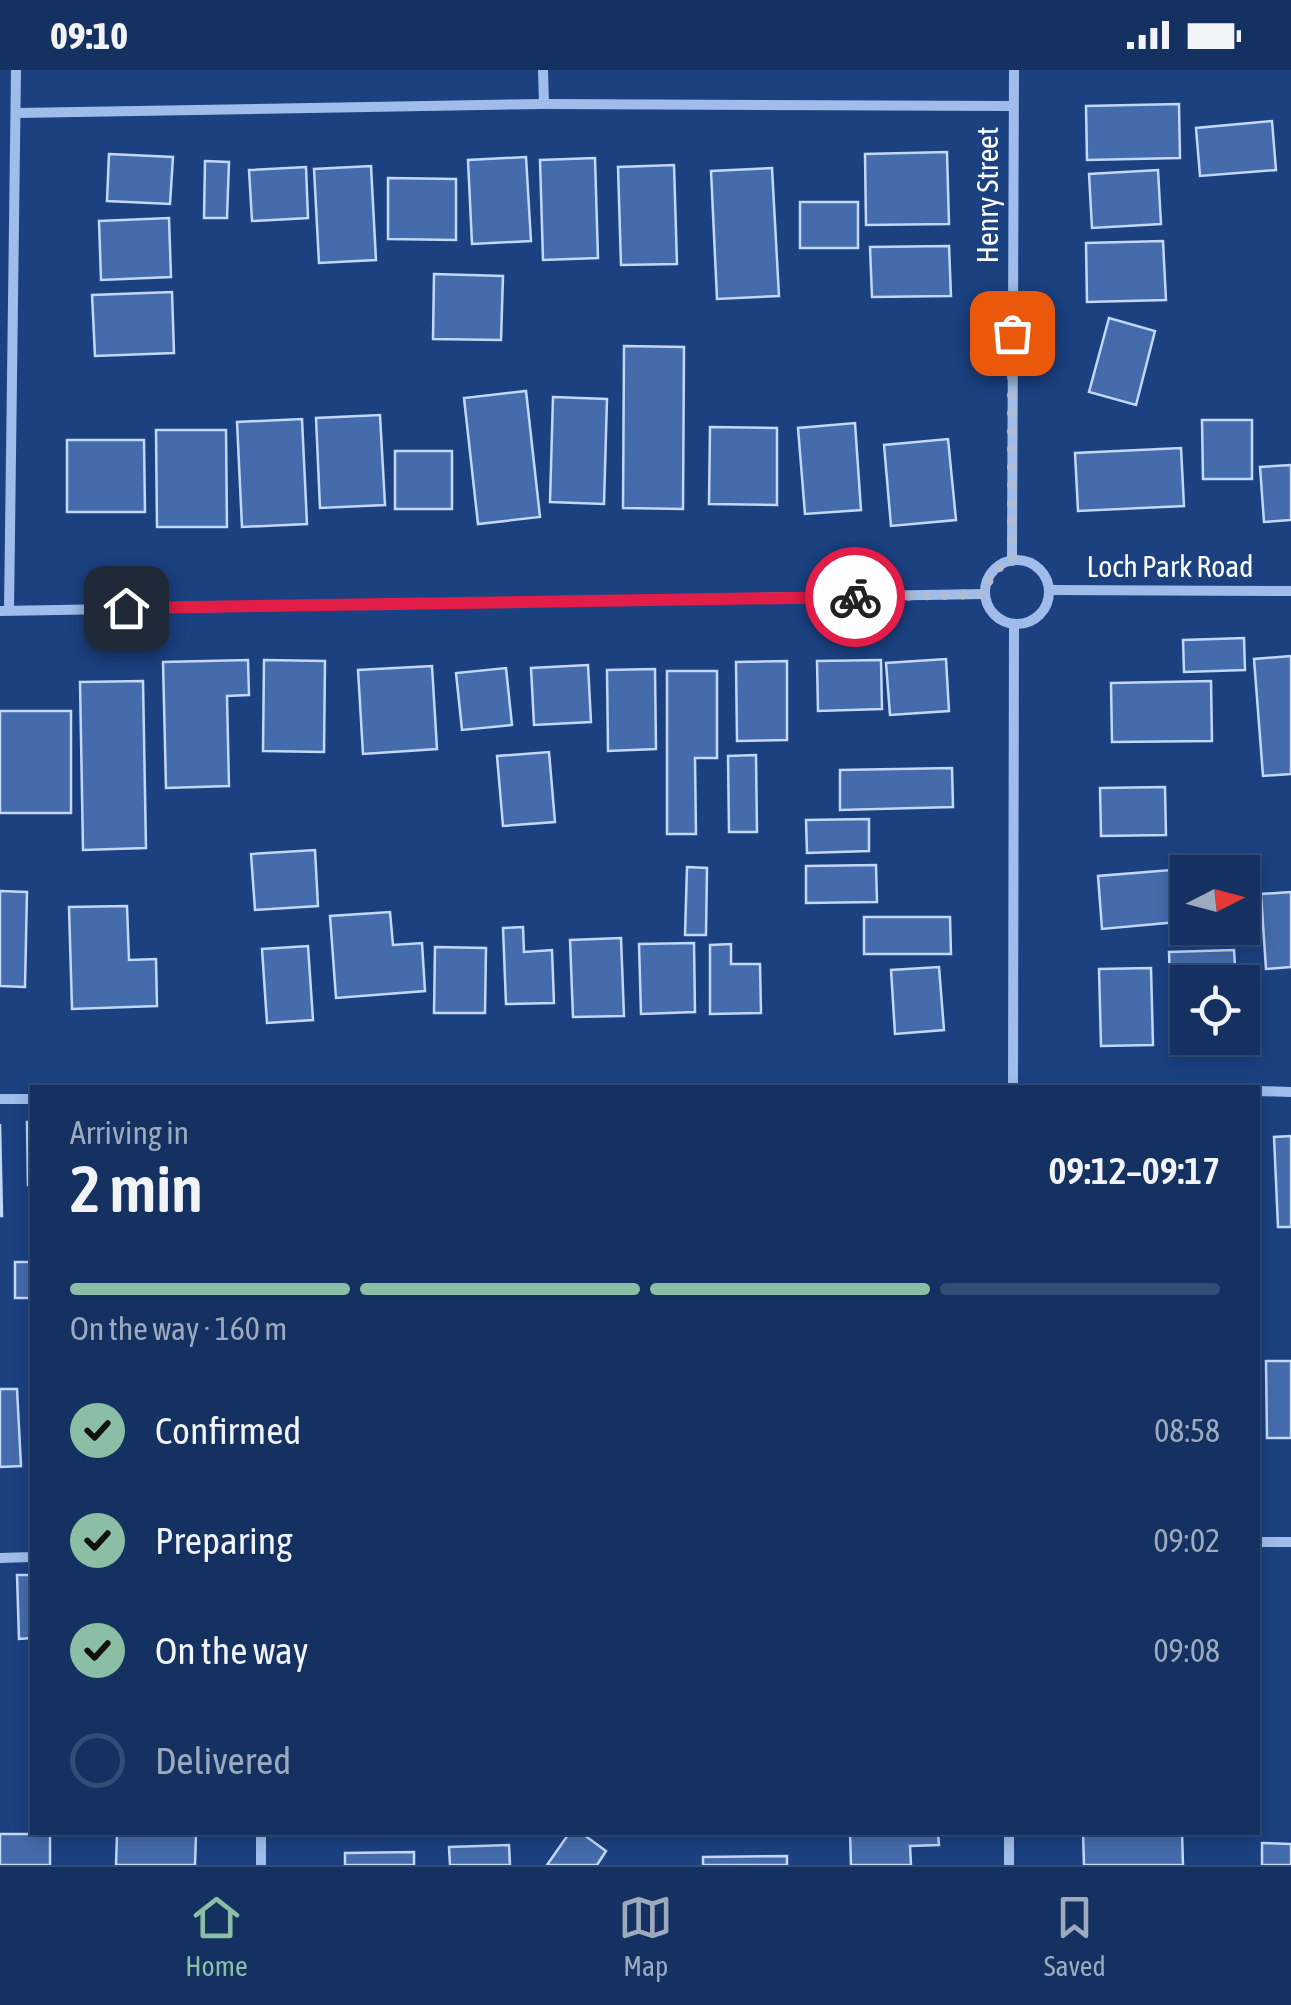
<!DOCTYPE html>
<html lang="en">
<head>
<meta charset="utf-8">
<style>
  body { margin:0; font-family:"Asap Condensed",sans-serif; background:#1d3967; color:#f1f3f6; height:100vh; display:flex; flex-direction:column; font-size:38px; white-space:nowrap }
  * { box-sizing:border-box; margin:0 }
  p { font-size:32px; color:#9da9bd }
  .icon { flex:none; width:55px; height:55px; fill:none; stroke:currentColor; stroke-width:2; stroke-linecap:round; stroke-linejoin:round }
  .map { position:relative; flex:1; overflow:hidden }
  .panel { position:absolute; left:30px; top:1015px; width:1230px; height:750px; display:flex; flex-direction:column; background:#143161; border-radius:0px; box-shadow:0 5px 15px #0003,0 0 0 2px #334c76 }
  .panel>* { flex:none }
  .needle { width:65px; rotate:84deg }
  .controls { position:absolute; left:1170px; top:785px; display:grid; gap:20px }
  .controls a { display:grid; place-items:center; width:90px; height:90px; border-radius:0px; background:#143161; box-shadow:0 5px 15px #0003,0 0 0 2px #334c76; font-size:50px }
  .pin { position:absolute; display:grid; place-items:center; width:85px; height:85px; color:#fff; margin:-42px; border-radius:20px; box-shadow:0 5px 15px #0006 }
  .courier { position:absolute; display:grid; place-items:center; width:100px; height:100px; margin:-50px; border:8px solid #e11d48; border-radius:50%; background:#fff; color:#222; box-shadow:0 2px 12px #0007 }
  .summary em { font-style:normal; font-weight:600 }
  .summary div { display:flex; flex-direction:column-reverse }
  .summary { display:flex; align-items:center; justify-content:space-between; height:170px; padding:0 40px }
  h1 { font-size:65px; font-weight:600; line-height:75px }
  .bar { display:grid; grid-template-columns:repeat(4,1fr); gap:15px 10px; align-content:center; height:120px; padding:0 40px }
  .bar i { height:12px; border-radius:8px; background:#334c76 }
  .bar .current { background:#8abfa5 }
  .bar p { grid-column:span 4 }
  ol { padding:0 40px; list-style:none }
  li { display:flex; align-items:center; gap:30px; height:110px }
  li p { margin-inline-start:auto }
  li .icon { padding:10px; border-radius:50%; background:#8abfa5; color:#111; stroke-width:4 }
  li:last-child { color:#9da9bd }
  li i { width:55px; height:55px; border:5px solid #334c76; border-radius:50% }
  .status { display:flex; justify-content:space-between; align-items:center; height:70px; padding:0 50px; background:#143161; direction:ltr }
  .status svg { height:28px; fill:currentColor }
  .tab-bar { display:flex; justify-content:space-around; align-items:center; height:140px; border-top:2px solid #334c76; background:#143161; font-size:28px; color:#9da9bd }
  .tab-bar a { display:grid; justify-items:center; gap:5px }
  .tab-bar .current { color:#8abfa5 }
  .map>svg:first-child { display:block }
  .building { fill:#446bab; stroke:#c3d8f8; stroke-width:2.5 }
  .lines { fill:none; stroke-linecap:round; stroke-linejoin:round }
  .minor { stroke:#9fbcea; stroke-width:10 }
  .done { stroke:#afbcd3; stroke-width:10; stroke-dasharray:0 18 }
  .route { stroke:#e11d48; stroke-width:12 }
  .labels { text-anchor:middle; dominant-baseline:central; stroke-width:8; stroke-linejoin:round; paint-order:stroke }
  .street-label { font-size:30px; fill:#fff; stroke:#1b4181 }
</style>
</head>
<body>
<div class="status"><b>09:10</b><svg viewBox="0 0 49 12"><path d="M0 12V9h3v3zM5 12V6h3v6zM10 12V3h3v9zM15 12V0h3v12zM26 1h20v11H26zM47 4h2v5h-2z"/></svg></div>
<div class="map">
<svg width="1291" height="1795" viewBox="0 0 1291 1795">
  <rect width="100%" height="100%" fill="#1b4181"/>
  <g class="building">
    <polygon points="1179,34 1180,88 1087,90 1086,36"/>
    <polygon points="1272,51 1276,100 1200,106 1196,58"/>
    <polygon points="947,82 949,154 866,155 865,84"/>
    <polygon points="109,84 173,87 170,134 107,131"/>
    <polygon points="526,87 531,171 472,174 468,90"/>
    <polygon points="595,88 598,188 543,190 540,90"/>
    <polygon points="205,91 229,92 227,148 204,148"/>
    <polygon points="674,95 677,194 621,195 618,97"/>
    <polygon points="371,96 376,190 319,193 314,99"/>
    <polygon points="306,97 308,148 252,151 249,100"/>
    <polygon points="772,98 779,226 717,229 711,101"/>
    <polygon points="1158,100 1161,154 1092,158 1089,104"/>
    <polygon points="388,108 456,109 456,170 388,169"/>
    <rect x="800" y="132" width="58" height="46"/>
    <polygon points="169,148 171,207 101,210 99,151"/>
    <polygon points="1163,171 1166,230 1087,232 1086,173"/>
    <polygon points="949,176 951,226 872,227 870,177"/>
    <polygon points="434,204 503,206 501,270 433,269"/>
    <polygon points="172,222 174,283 95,286 92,225"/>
    <polygon points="1109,248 1155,261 1136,335 1089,322"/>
    <polygon points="624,276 684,277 683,439 623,438"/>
    <polygon points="526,321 540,447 478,454 464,328"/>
    <polygon points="553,327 607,329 604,434 550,432"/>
    <polygon points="380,345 385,435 320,438 316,348"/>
    <polygon points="302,349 307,454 242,457 237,352"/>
    <polygon points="1202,350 1252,350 1252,409 1203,409"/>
    <polygon points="855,353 861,440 805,444 798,358"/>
    <polygon points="710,357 777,358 777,435 709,434"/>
    <polygon points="156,360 226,360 227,457 157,457"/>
    <polygon points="948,369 956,450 891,456 884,375"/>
    <polygon points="67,370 144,370 145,442 67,442"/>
    <polygon points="1181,378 1184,436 1078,441 1075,383"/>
    <rect x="395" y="381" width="57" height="58"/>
    <polygon points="1291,395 1291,450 1264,452 1260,397"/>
    <polygon points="1244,568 1245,600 1184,602 1183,570"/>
    <polygon points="1291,586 1291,704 1263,706 1254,589"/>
    <polygon points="946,589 949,641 890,645 886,593"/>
    <polygon points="248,590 249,625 227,626 229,716 166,718 163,592"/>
    <polygon points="264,590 325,591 324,682 263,681"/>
    <polygon points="881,590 882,639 818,641 817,591"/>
    <polygon points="787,591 787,670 737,671 736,592"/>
    <polygon points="588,595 591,652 534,655 531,598"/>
    <polygon points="432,596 437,679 363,684 358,600"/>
    <polygon points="506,598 512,655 462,660 456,603"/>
    <polygon points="655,599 656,679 608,681 607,600"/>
    <polygon points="667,601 717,601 717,688 695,688 696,764 667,764"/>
    <polygon points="143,611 146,778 83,780 80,612"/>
    <polygon points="1211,611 1212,671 1112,672 1111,613"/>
    <rect x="0" y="641" width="71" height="102"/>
    <polygon points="549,682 555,752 503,756 497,686"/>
    <polygon points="756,685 757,762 729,762 728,686"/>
    <polygon points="952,698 953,737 840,740 840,700"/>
    <polygon points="1165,717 1166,765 1101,766 1100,718"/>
    <polygon points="869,749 869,781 807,783 806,750"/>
    <polygon points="315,780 318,836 255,840 251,784"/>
    <polygon points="876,795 877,832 806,833 806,796"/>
    <polygon points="687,797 707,798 706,865 685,865"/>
    <polygon points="1183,799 1188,851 1102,859 1098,806"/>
    <polygon points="0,821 27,822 25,917 0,916"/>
    <polygon points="1291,822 1291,897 1266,899 1261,824"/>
    <polygon points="127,836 129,890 156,889 157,936 72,939 69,837"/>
    <polygon points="390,842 393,875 422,873 425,921 336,928 330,846"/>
    <polygon points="864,847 950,847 951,884 864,884"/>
    <polygon points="523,857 524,882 552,880 554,933 506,934 503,858"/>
    <polygon points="621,868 624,946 573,947 570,870"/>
    <polygon points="694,873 695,942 641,944 639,874"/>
    <polygon points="731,874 731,894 760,894 761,943 710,944 710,875"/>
    <polygon points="308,876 313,950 267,953 262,879"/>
    <polygon points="435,877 486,878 485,943 434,943"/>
    <polygon points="1234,880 1236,911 1170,913 1169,882"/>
    <polygon points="939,897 944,960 895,964 891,900"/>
    <polygon points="1151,898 1153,975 1101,976 1099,899"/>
    <polygon points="27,1052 32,1052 32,1115 28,1115"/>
    <polygon points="0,1054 2,1146 0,1146"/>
    <polygon points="1291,1066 1291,1157 1278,1157 1274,1067"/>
    <rect x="15" y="1192" width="17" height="36"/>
    <polygon points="1266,1291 1291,1291 1291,1368 1267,1368"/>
    <polygon points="0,1319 17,1319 21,1396 0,1397"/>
    <polygon points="17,1505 32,1505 32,1568 19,1569"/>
    <polygon points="570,1762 580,1762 606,1781 597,1795 547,1795"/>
    <polygon points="850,1762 938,1762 939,1775 910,1776 911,1795 851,1795"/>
    <polygon points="1083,1762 1182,1762 1183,1795 1084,1795"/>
    <rect x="0" y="1764" width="50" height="31"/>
    <polygon points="117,1764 196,1765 195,1795 116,1795"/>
    <polygon points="1262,1773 1291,1774 1291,1795 1262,1795"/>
    <polygon points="509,1775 510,1795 450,1795 449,1777"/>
    <polygon points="414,1782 414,1795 345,1795 345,1783"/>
    <polygon points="787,1786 787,1795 703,1795 703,1787"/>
  </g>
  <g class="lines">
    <g class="minor">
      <polyline points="543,0 544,34"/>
      <polyline points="17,43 544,34 1013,36"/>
      <circle cx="1017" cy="522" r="32"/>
      <polyline points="1012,491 1014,0"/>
      <polyline points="1049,520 1291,521"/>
      <polyline points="9,540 16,0"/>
      <polyline points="0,541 985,524"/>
      <polyline points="987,1018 1031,1018"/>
      <polyline points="1013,1018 1014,554"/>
      <polyline points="1258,1021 1291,1022"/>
      <polyline points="0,1029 32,1029"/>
      <polyline points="1258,1472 1291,1472"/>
      <polyline points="0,1488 32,1487"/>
      <polyline points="261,1795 261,1762"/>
      <polyline points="1009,1795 1009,1762"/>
    </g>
  </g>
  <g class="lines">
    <path class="done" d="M 855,527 L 986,524 C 987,506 995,497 1012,491 L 1012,263"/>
    <polyline class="route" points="126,538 855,527"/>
  </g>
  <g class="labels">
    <g class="street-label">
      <text transform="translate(987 125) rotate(-90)">Henry Street</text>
      <text x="1170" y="496">Loch Park Road</text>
    </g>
  </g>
</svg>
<div class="controls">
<a><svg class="needle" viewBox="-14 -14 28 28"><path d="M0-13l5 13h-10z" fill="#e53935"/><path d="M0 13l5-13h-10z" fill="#9da9bd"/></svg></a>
<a><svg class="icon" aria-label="locate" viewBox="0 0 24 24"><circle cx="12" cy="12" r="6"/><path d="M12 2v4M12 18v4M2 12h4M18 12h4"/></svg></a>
</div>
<div class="pin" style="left:1012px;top:263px;background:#ea580c"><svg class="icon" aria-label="bag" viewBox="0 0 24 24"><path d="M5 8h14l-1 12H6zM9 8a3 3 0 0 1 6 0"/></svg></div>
<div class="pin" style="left:126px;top:538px;background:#1f2937"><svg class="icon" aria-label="home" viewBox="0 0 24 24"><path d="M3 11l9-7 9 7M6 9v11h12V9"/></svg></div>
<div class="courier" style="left:855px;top:527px"><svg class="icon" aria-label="bike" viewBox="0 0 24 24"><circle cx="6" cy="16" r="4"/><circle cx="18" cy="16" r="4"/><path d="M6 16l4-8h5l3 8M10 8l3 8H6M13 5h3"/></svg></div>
<section class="panel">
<div class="summary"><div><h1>2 min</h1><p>Arriving in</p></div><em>09:12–09:17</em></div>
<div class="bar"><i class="current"></i><i class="current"></i><i class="current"></i><i></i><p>On the way · 160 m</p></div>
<ol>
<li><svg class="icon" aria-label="check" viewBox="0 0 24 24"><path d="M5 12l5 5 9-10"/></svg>Confirmed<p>08:58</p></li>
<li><svg class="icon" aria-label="check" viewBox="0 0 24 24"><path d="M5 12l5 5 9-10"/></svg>Preparing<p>09:02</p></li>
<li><svg class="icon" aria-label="check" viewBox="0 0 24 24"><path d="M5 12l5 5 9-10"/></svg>On the way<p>09:08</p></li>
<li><i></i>Delivered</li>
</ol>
</section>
</div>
<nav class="tab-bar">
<a class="current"><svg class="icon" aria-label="home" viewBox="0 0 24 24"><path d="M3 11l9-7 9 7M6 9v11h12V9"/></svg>Home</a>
<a><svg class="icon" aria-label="map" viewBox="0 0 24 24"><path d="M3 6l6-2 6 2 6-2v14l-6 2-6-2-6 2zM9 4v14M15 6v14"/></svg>Map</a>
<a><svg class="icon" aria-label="saved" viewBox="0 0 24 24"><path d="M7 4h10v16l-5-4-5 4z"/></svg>Saved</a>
</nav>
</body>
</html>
